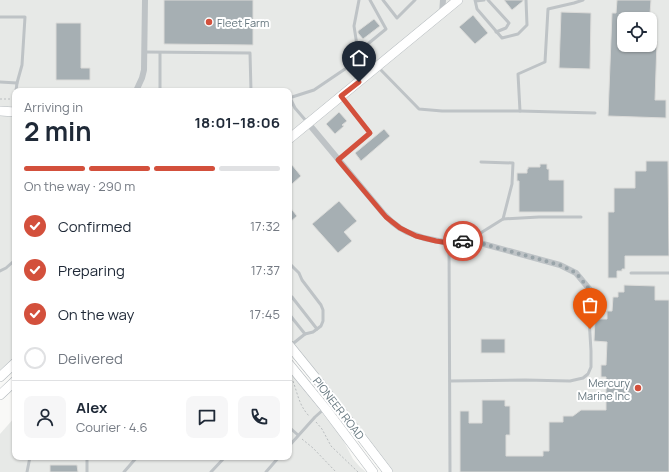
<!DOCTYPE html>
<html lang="en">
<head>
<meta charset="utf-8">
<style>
  body { margin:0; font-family:Manrope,sans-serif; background:#f6f6f7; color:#1f2937; height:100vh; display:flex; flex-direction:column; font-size:15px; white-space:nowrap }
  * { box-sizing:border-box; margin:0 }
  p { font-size:13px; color:#747a83 }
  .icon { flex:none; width:22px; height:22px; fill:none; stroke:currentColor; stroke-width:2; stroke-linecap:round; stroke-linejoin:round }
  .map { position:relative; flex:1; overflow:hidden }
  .panel { position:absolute; left:12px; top:88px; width:280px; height:372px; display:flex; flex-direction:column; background:#fff; border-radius:8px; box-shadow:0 1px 3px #0004 }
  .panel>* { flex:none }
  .controls { position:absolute; left:617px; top:12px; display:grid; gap:8px }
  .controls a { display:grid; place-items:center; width:40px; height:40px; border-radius:8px; background:#fff; box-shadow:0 1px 3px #0004; font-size:20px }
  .pin { position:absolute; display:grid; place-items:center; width:34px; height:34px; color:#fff; margin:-41px -17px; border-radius:50% 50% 50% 0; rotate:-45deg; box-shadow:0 0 4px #0007 }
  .pin .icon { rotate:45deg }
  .courier { position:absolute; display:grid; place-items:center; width:40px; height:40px; margin:-20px; border:3px solid #d3503c; border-radius:50%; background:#fff; color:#222; box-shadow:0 1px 5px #0007 }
  .head em { font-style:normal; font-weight:700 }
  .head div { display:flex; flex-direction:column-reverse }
  .head { display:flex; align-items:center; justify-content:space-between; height:68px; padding:0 12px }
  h1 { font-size:26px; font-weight:700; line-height:30px }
  .bar { display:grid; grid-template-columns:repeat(4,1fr); gap:6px 4px; align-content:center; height:48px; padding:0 12px }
  .bar i { height:5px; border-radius:3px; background:#e0e1e3 }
  .bar .current { background:#d3503c }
  .bar p { grid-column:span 4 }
  .line { display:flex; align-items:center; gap:10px; padding:0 12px; border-top:1px solid #e0e1e3 }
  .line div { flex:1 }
  .round { display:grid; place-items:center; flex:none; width:42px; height:42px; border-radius:8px; background:#f6f6f7 }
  ol { padding:0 12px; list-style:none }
  li { display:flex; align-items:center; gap:12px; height:44px }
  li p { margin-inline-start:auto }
  li .icon { padding:4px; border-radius:50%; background:#d3503c; color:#fff; stroke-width:4 }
  li:last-child { color:#747a83 }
  li i { width:22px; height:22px; border:2px solid #e0e1e3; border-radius:50% }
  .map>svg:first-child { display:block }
  .built { fill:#e7e9e7; fill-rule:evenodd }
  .building { fill:#a6afb3; stroke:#dbdbd9 }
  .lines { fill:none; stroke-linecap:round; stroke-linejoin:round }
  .secondary-casing { stroke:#b3b9bd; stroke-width:10 }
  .path { stroke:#b9bdbf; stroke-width:1; stroke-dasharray:2 2; stroke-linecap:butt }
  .lane { stroke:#bec3c6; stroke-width:3 }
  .street { stroke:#bec3c6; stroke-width:6 }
  .secondary { stroke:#fff; stroke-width:9 }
  .done { stroke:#99a4a9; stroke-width:4; stroke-dasharray:0 7.2 }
  .route { stroke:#d3503c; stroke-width:5 }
  .poi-dot { fill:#d3503c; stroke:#fff; stroke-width:1.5 }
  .labels { text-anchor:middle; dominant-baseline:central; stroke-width:4; stroke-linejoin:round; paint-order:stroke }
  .poi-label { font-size:11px; fill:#66777f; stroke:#fff; text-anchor:start }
  .street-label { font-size:11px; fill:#66777f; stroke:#fff }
</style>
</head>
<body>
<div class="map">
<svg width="669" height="472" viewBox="0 0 669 472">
  <rect width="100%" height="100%" fill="#f9f9f7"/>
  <g class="built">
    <path d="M 0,0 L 669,0 L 669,472 L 393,472 L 337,397 L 289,338 L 289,91 L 15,91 L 15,363 L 0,377 ZM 624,19 L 650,19 L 650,45 L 624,45 Z"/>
    <polygon points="289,371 342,438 353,459 360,467 366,472 0,472 0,434 15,417 15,457 289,457"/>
  </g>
  <g class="building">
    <polygon points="164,0 253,0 253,45 164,44"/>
    <polygon points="504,0 523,0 523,1 512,10"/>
    <polygon points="617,0 651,0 650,14 635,13 635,19 624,19 624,45 650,45 650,40 657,41 655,100 666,100 666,118 608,116 612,13 616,13"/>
    <polygon points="561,12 591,13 590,69 559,68"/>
    <polygon points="473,15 488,33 475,44 459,27"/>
    <polygon points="374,19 380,26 363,39 358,33 358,31"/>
    <polygon points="56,23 81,23 81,68 90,68 90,80 56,80"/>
    <polygon points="339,112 347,121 342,125 344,126 335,134 326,124"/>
    <polygon points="384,129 390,136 361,161 355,153"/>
    <polygon points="646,161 668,161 669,256 625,256 625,269 622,269 622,271 617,271 617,278 608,278 608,212 614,212 614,188 635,188 635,171 646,171"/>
    <polygon points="540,164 547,164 547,169 549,169 549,180 564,180 564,212 519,212 519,181 517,181 517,173 527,173 527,169 528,169 528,167 540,167"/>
    <polygon points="292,165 301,176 292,184 289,181 289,167"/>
    <polygon points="339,201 357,221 344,232 352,241 338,253 312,224"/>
    <polygon points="289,206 297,216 289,223"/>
    <polygon points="624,285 655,286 655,300 669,300 669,472 460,472 460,411 469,411 469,423 482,423 482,400 505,400 505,406 510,406 510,435 506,435 506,456 543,456 543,451 549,451 549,422 563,422 563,416 573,416 581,410 606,410 606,377 601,377 601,365 606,365 607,342 594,341 595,319 607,319 607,311 612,311 613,297 618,297 618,292 624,292"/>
    <rect x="481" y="339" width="24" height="14"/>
    <polygon points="50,465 77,465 78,472 50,472"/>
  </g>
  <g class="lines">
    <defs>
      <g id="secondary">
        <polyline points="0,111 15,112"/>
        <polyline points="289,139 458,0"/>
        <polyline points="289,345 323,387 388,472"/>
        <polyline points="289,364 325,408 373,472"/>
        <polyline points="0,377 15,363"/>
        <polyline points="0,395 15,381"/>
      </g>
    </defs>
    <use href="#secondary" class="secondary-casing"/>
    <g class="path">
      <polyline points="0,99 10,99"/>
      <path d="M 293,381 C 298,395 299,405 309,416"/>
      <polyline points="316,422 322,429 331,446 358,472"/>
      <polyline points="302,439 313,448 336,472"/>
    </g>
    <g class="lane">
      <polyline points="359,0 354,26 358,52 386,29 370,0"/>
      <polyline points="383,0 397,18 415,0"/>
      <polyline points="475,0 477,9 502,38 518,34 527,25 526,0"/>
      <polyline points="488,0 509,23 506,28 496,32"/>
      <polyline points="476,1 484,0"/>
      <polyline points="0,17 25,17 22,65 17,83 16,91"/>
      <polyline points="145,52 250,53 251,91"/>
      <polyline points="378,67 419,109 442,111 520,111 518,74 545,62 548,9 574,3 583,0"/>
      <polyline points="0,82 17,83"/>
      <polyline points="160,91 160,53"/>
      <polyline points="289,98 314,90 345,69"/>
      <polyline points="290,98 295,108 307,122"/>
      <polyline points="13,110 15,98"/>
      <polyline points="520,111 595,113"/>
      <polyline points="338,160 370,133 342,98"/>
      <polyline points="503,219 539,217 581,217"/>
      <polyline points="471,239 503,219 512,184 513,163 481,162"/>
      <polyline points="449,243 450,472"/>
      <polyline points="289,263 299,273 302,280 321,305 323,310 323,321 321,326 313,332 305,334 290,346"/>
      <polyline points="0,271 6,268 15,260"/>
      <polyline points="631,273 669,273"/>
      <polyline points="289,295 292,297 317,329"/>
      <polyline points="289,314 305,334"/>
      <polyline points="450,381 525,380 570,381 583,378 588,374 591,367 591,351 589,318 589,302 591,291"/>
      <polyline points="289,427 298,435"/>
      <polyline points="289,446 315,417 333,401"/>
      <polyline points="87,457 87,472"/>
      <polyline points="27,472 30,457"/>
      <polyline points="124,472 137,457"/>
      <polyline points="211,472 225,457"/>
      <polyline points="266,472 279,457"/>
    </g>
    <g class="street">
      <polyline points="442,14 443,0"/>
      <polyline points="136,91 142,78 144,70 145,0"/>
      <polyline points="308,123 383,213 392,222 400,228 407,232 424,238 449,243 469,240 560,265 576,273 591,291"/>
    </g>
    <use href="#secondary" class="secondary"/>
  </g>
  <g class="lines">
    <polyline class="done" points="463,241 469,240 560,265 576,273 591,291 589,302 590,329"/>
    <polyline class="route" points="359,82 341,96 370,133 338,160 386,217 400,228 416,236 436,241 449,243 463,241"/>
  </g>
  <g class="poi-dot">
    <circle cx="209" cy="22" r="4"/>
    <circle cx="638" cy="388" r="4"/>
  </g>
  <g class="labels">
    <g class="poi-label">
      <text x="217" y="22">Fleet Farm</text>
      <text x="630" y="382" text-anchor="end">Mercury<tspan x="630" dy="13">Marine Inc</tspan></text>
    </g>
    <g class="street-label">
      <text transform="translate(339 408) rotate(52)">PIONEER ROAD</text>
    </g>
  </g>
</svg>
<div class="controls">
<a><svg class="icon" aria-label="locate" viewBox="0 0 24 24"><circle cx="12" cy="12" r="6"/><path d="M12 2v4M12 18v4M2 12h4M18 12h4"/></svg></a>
</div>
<div class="pin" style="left:590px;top:329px;background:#ea580c"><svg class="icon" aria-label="bag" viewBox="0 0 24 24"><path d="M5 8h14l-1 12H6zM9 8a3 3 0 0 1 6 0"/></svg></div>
<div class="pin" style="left:359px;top:82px;background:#1f2937"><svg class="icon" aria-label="home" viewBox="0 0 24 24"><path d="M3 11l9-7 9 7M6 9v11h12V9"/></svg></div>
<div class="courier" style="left:463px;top:241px"><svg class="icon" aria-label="car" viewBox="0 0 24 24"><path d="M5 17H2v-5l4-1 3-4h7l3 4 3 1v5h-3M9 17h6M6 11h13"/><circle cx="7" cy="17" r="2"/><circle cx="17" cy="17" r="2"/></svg></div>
<section class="panel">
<div class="head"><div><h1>2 min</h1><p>Arriving in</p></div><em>18:01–18:06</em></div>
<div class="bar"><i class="current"></i><i class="current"></i><i class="current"></i><i></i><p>On the way · 290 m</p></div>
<ol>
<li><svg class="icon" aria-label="check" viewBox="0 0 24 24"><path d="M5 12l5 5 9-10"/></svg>Confirmed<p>17:32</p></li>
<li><svg class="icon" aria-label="check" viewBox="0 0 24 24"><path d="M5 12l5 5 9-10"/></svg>Preparing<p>17:37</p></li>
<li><svg class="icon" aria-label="check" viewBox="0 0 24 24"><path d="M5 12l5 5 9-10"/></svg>On the way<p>17:45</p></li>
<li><i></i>Delivered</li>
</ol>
<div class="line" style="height:72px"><a class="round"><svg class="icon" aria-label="person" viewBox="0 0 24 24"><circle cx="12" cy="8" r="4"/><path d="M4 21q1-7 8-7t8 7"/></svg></a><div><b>Alex</b><p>Courier · 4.6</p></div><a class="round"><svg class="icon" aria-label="chat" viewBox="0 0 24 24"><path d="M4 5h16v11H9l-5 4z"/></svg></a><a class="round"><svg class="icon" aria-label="phone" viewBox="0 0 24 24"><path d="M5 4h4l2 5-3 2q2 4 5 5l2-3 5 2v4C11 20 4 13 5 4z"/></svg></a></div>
</section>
</div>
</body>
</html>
